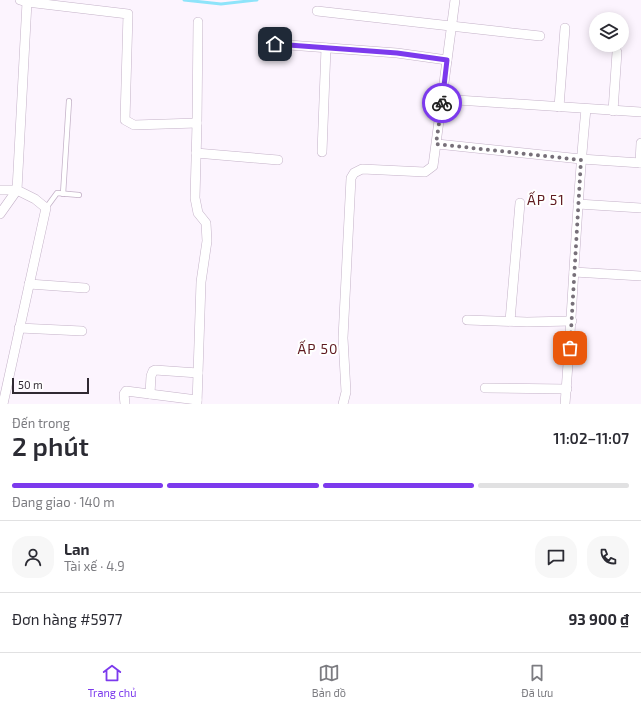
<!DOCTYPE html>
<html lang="vi">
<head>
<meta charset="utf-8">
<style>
  body { margin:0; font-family:"Exo 2",sans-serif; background:#f7f7f7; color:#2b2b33; height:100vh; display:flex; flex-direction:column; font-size:15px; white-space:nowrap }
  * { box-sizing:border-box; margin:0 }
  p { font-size:13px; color:#7c7c81 }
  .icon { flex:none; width:22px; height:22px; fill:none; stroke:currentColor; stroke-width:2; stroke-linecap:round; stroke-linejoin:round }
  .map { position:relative; height:404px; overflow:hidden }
  .panel { display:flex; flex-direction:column; background:#fff; flex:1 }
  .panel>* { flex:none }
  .controls { position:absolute; left:589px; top:12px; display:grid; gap:8px }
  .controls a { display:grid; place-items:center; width:40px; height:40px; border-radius:50%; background:#fff; box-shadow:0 2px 10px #0003; font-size:20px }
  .scale { position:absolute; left:12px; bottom:10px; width:77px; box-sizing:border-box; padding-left:4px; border:2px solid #302932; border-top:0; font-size:11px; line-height:14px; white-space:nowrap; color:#302932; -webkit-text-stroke:3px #fff; paint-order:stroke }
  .pin { position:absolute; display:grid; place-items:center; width:34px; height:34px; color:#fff; margin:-17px; border-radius:8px; box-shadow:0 2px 6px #0006 }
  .courier { position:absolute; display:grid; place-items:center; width:40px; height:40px; margin:-20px; border:3px solid #7c3aed; border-radius:50%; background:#fff; color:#222; box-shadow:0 1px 5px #0007 }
  .summary em { font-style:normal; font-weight:600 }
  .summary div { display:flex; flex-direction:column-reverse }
  .summary { display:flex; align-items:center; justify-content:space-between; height:68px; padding:0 12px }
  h1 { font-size:26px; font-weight:600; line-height:30px }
  .bar { display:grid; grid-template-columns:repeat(4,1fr); gap:6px 4px; align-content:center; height:48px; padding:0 12px }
  .bar i { height:5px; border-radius:3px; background:#e1e1e2 }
  .bar .current { background:#7c3aed }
  .bar p { grid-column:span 4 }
  .line { display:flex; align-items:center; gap:10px; padding:0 12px; border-top:1px solid #e1e1e2 }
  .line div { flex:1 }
  .round { display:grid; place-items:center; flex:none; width:42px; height:42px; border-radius:16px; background:#f7f7f7 }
  .tab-bar { display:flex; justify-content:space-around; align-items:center; height:56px; border-top:1px solid #e1e1e2; background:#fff; font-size:11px; color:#7c7c81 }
  .tab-bar a { display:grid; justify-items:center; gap:2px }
  .tab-bar .current { color:#7c3aed }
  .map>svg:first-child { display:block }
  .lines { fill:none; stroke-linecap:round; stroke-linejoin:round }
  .stream { stroke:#8ee4fa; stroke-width:3 }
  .lane-casing { stroke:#c4b2c8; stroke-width:6 }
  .street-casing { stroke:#c4b2c8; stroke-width:10 }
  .lane { stroke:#fff; stroke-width:4.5 }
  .street { stroke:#fff; stroke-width:9 }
  .done { stroke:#777079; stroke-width:4; stroke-dasharray:0 7.2 }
  .route { stroke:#7c3aed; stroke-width:5 }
  .labels { text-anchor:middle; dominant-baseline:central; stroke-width:4; stroke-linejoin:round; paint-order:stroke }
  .neighbourhood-label { font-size:14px; letter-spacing:1px; fill:#5f1a1f; stroke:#fff }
</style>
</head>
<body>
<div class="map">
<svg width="641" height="404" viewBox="0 0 641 404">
  <rect width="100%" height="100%" fill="#fcf4fe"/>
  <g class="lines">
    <polyline class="stream" points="184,0 221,4 257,0"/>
    <defs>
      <g id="lane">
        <polyline points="63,194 69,101"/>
        <polyline points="46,208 57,193 79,195"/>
      </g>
      <g id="street">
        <polyline points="20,0 27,2 128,14 125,120 134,125 197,123"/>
        <polyline points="317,11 540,36"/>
        <polyline points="275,44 397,53 447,60"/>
        <polyline points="442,99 641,112"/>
        <polyline points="559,107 565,28"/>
        <polyline points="613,111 617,52"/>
        <polyline points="437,144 581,159 641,163"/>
        <polyline points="322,152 326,48"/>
        <polyline points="196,153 278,160"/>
        <polyline points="640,163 641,143"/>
        <polyline points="0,190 17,190"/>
        <polyline points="578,204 641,208"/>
        <polyline points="0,214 17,190"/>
        <polyline points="574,272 641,276"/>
        <polyline points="29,284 85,288"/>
        <polyline points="467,320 527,322 572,321"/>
        <polyline points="510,321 520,203"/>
        <polyline points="19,328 82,331"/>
        <polyline points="485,388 567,389"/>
        <polyline points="150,394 151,376 153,371 155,370 198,373"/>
        <polyline points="3,404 46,208 35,199 17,190 27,2"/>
        <polyline points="125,404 124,394 126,391 197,400"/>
        <polyline points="197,404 201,282 207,241 206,223 198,213 195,198 197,123 198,22"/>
        <polyline points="343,404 346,392 343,338 351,178 354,173 362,169 425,172 433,166 455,0"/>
        <path d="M 565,404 C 573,306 576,207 586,109"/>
      </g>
    </defs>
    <use href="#lane" class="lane-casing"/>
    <use href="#street" class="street-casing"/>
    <use href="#lane" class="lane"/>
    <use href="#street" class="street"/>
  </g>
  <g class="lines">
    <polyline class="done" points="442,103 436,144 581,160 570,348"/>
    <polyline class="route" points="275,44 397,53 447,60 442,103"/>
  </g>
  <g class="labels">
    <g class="neighbourhood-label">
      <text x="546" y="199">ẤP 51</text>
      <text x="318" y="348">ẤP 50</text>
    </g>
  </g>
</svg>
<div class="controls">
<a><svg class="icon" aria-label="layers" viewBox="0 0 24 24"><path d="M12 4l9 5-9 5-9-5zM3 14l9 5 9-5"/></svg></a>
</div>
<div class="scale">50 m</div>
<div class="pin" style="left:570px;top:348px;background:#ea580c"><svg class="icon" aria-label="bag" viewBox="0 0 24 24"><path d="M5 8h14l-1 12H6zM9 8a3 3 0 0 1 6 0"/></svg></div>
<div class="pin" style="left:275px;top:44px;background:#1f2937"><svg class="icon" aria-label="home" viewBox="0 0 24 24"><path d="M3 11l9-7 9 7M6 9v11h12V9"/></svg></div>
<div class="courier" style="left:442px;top:103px"><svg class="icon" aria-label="bike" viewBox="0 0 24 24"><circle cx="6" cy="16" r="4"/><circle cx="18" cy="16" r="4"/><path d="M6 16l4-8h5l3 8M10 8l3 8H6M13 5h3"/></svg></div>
</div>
<section class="panel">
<div class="summary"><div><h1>2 phút</h1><p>Đến trong</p></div><em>11:02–11:07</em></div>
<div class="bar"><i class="current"></i><i class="current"></i><i class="current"></i><i></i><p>Đang giao · 140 m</p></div>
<div class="line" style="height:72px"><a class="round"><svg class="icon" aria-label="person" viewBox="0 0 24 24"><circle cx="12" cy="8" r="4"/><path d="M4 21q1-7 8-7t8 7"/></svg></a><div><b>Lan</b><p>Tài xế · 4.9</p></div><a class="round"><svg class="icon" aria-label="chat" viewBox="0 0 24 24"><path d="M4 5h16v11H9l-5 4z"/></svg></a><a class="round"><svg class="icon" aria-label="phone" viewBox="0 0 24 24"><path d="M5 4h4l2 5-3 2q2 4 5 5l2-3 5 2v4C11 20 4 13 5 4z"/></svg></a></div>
<div class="line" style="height:52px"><div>Đơn hàng #5977</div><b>93 900 ₫</b></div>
</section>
<nav class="tab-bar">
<a class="current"><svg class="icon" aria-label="home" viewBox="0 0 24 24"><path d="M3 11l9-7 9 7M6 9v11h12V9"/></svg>Trang chủ</a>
<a><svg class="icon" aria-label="map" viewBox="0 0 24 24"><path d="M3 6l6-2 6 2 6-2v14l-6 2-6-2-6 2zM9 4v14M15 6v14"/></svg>Bản đồ</a>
<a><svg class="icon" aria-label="saved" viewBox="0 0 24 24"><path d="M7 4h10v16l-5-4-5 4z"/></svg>Đã lưu</a>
</nav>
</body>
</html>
